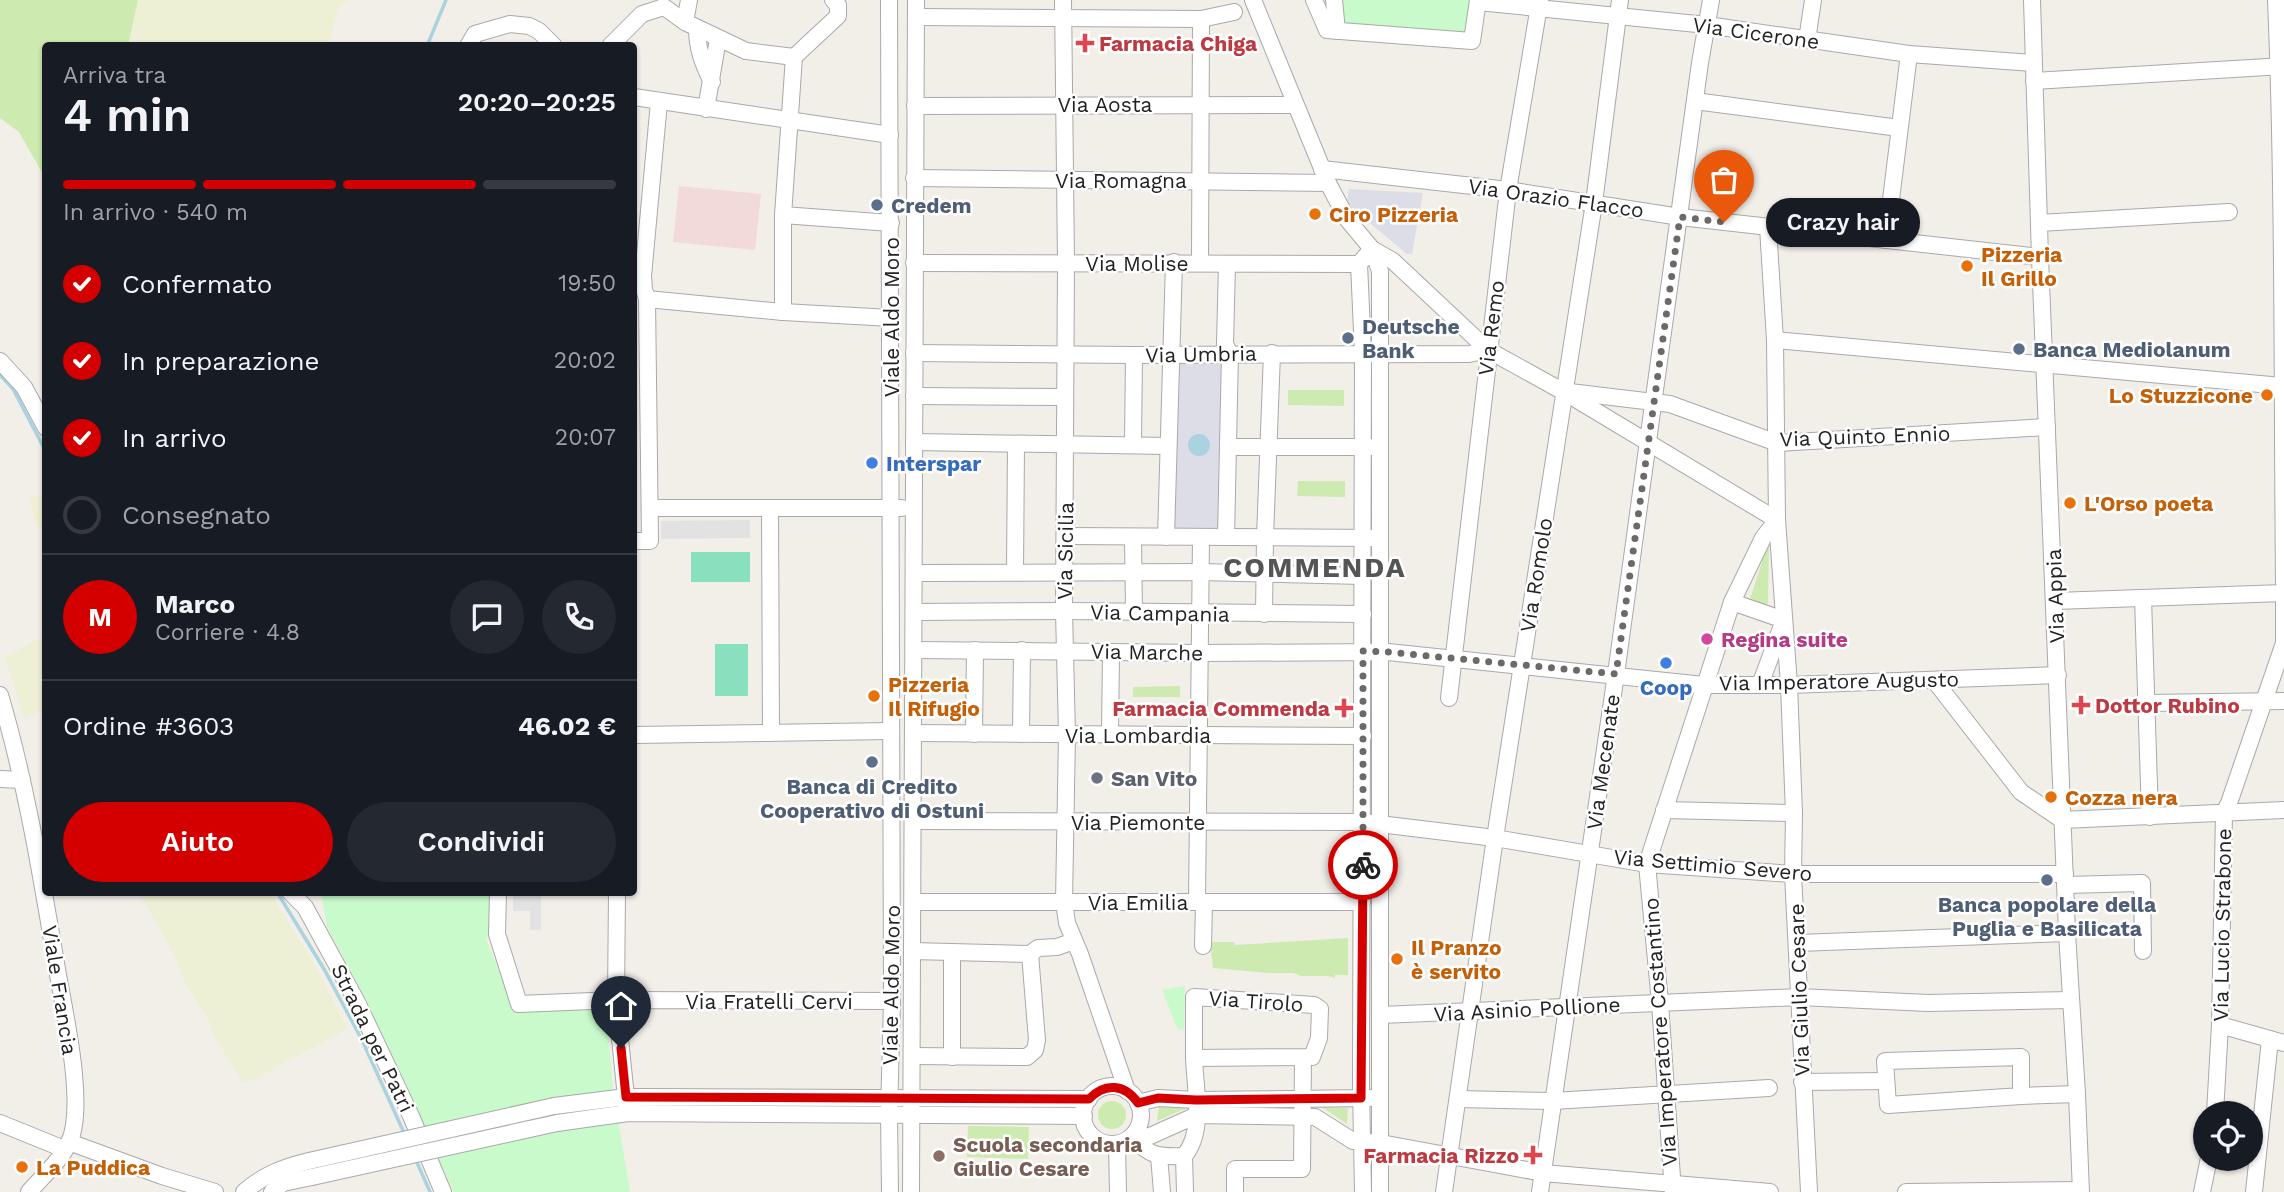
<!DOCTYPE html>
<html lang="it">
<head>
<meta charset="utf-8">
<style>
  body { margin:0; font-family:"Work Sans",sans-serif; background:#242831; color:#f1f3f6; height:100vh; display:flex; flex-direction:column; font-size:26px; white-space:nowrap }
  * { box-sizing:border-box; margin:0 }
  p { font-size:23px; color:#9ea1a6 }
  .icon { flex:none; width:38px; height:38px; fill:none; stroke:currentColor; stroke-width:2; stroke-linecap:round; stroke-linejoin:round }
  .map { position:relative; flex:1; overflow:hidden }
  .sheet { position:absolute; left:42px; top:42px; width:595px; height:854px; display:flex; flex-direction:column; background:#171b24; border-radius:7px; box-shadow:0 2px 5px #0004 }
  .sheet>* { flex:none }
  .buttons { position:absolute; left:2193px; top:1101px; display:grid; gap:14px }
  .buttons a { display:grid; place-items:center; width:70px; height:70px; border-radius:50%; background:#171b24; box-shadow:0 2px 5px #0004; font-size:35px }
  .pin { position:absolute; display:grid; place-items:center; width:60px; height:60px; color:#fff; margin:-72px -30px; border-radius:50% 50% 50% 0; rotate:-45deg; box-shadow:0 0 7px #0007 }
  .pin .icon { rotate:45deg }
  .courier { position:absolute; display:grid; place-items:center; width:70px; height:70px; margin:-35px; border:5px solid #d40000; border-radius:50%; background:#fff; color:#222; box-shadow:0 2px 9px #0007 }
  .bubble { position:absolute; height:49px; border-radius:24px; background:#171b24; box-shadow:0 2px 5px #0004; font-size:23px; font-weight:600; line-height:49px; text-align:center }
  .head em { font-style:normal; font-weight:600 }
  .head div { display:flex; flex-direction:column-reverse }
  .head { display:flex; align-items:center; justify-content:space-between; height:119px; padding:0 21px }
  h1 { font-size:46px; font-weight:600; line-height:52px }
  .bar { display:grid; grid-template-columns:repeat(4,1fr); gap:10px 7px; align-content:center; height:84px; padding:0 21px }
  .bar i { height:9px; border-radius:5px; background:#363941 }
  .bar .active { background:#d40000 }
  .bar p { grid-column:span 4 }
  .line { display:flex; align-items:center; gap:18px; padding:0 21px; border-top:2px solid #363941 }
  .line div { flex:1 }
  .round { display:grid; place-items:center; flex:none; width:74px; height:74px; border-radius:37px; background:#242831 }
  ol { padding:0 21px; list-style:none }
  li { display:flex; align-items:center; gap:21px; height:77px }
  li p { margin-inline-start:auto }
  li .icon { padding:7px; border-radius:50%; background:#d40000; color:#fff; stroke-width:4 }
  li:last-child { color:#9ea1a6 }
  li i { width:38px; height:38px; border:4px solid #363941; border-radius:50% }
  .primary-button { display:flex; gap:14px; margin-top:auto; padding:14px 21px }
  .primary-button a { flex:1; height:80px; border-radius:42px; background:#d40000; color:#fff; font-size:28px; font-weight:600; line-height:80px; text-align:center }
  .primary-button a+a { background:#242831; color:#f1f3f6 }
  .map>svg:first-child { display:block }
  .commercial { fill:#f2dad9 }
  .farmland { fill:#eef0d5 }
  .grass { fill:#cdebb0 }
  .park { fill:#c8facc }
  .pitch { fill:#88e0be }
  .parking { fill:#e2e2e2 }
  .plaza { fill:#dddde8 }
  .water { fill:#aad3df }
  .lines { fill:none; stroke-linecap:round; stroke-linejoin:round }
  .stream { stroke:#aad3df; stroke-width:3.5 }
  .minor-casing { stroke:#a9a9a9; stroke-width:18 }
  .minor { stroke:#fff; stroke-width:16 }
  .minor-bridge-casing { stroke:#a9a9a9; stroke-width:18; stroke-linecap:butt }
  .minor-bridge { stroke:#fff; stroke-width:16 }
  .done { stroke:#6b6a68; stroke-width:7; stroke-dasharray:0 12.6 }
  .route { stroke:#d40000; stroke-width:9 }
  .health-dot { fill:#e0444e; stroke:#fff; stroke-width:2.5 }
  .service-dot { fill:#5c6f8a; stroke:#fff; stroke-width:2.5 }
  .food-dot { fill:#e8710a; stroke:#fff; stroke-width:2.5 }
  .shop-dot { fill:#3f7fe0; stroke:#fff; stroke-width:2.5 }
  .hotel-dot { fill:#d1479c; stroke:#fff; stroke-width:2.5 }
  .worship-dot { fill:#6b7280; stroke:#fff; stroke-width:2.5 }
  .education-dot { fill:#8d6e63; stroke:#fff; stroke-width:2.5 }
  .labels { text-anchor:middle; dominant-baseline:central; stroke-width:5; stroke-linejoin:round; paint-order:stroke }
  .street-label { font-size:21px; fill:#222; stroke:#fff }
  .health-label { font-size:21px; font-weight:bold; fill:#be3a42; stroke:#fff; text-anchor:start }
  .service-label { font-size:21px; font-weight:bold; fill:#4e5e75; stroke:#fff; text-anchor:start }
  .food-label { font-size:21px; font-weight:bold; fill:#c56008; stroke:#fff; text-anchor:start }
  .shop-label { font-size:21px; font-weight:bold; fill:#366cbe; stroke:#fff; text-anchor:start }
  .hotel-label { font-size:21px; font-weight:bold; fill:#b23c85; stroke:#fff; text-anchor:start }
  .worship-label { font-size:21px; font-weight:bold; fill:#5b616d; stroke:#fff; text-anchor:start }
  .education-label { font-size:21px; font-weight:bold; fill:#785e54; stroke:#fff; text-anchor:start }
  .district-label { font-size:28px; font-weight:bold; letter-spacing:2px; fill:#555; stroke:#fff }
</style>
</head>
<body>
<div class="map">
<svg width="2284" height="1192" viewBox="0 0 2284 1192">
  <rect width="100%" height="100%" fill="#f2efe9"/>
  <polygon class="commercial" points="679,186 761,194 755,250 673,242"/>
  <g class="farmland">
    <polygon points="138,0 351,0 339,5 329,45 128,45"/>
    <polygon points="45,493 45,525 37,528 29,499"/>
    <polygon points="45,635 45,708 24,719 5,657"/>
    <polygon points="139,893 270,893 316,967 348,1029 278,1066 257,1079 253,1079 243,1083 211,1031 211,1024 185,983 174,954"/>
  </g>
  <g class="grass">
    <polygon points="0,0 138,0 128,45 46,46 45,178 19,132 0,118"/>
    <polygon points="1288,390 1344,390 1344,406 1288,405"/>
    <polygon points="1298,481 1345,481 1345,497 1297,496"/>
    <polygon points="1767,546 1769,546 1768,603 1763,608 1751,605 1750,599"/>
    <polygon points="1180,686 1180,697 1133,697 1133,687"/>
    <polygon points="1348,938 1348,975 1335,975 1335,978 1327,976 1301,976 1293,973 1268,973 1213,968 1210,942 1234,942 1235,945"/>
    <circle cx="1112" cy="1115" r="14"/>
    <polygon points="1159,1107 1187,1108 1157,1121"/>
    <polygon points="1322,1107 1348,1108 1347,1124"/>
    <polygon points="968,1126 1029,1127 1028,1159 967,1157"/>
  </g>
  <g class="park">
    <polygon points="1338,0 1472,0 1466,34 1340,28"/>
    <polygon points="315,893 490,893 490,930 486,939 516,1012 606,1010 613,1089 630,1192 454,1192 365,997 327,927 322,898"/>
    <polygon points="1185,986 1184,1029 1178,1030 1162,990"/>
  </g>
  <g class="pitch">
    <rect x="691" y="552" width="59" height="30"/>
    <rect x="715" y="644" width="33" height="52"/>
  </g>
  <g class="parking">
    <polygon points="750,520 750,538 661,539 661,521"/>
    <polygon points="513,893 541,893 541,930 530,930 530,911 513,911"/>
  </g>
  <g class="plaza">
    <polygon points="1349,189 1423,193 1412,254 1407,254 1347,204"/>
    <polygon points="1230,354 1226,537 1166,537 1171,355"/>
  </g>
  <circle class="water" cx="1199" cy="445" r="11"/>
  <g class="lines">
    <g class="stream">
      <polyline points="427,46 446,0"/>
      <polyline points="0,375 13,389 46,452"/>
      <polyline points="277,892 324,969 362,1040 405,1135"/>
      <polyline points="415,1158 430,1192"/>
    </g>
    <defs>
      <g id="minor">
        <polyline points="889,0 892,1001 889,1114 890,1192"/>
        <polyline points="1063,0 1066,262 1064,611 1067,734 1064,902 1067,923 1080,954 1127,1091"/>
        <polyline points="1253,0 1328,183 1347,219 1372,249 1380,271 1380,1192"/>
        <polyline points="1314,0 1327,30 1472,41 1478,0"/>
        <polyline points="1334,0 1337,31"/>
        <polyline points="2032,0 2040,257 2067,933 2077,1094 2081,1192"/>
        <path d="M 2276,0 C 2284,194 2282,388 2284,583"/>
        <polyline points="1478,2 1707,25 1909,54 2033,63"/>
        <polyline points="916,17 1201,19 1234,12"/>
        <polyline points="685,22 689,0"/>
        <path d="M 697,28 C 697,49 703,64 712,82"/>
        <polyline points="1807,40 1813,0"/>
        <polyline points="468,46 475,34 510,24 529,26 539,31 554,46"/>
        <polyline points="610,46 642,14 664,7 685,22 746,51 794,57 838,16 838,5 833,0"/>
        <polyline points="2034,81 2284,66"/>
        <polyline points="634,97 890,135"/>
        <polyline points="1695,101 1899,128"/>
        <polyline points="915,106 1295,105"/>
        <polyline points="706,109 718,39"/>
        <polyline points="1322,169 1508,190 1680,217 2040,257"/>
        <polyline points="914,178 1328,183"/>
        <polyline points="783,215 891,223"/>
        <polyline points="2039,223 2229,212"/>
        <polyline points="1768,227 1775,340 1777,520 1789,685 1794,813 1793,874 1809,1192"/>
        <polyline points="1886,240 1909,54"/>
        <polyline points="1372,249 1393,261 1488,350 1564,392 1777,520 1763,538 1732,602 1647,864 1660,1003 1673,1192"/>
        <polyline points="914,263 1359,264"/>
        <polyline points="1200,263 1201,19"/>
        <polyline points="647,299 783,312 891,318"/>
        <polyline points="783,312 783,215 794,57"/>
        <polyline points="1775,340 2282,386"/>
        <polyline points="914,353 1134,355 1469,354 1488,350"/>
        <polyline points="0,361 24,387 46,428"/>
        <polyline points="1570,392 1670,404 1777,443 2047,427"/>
        <polyline points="914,396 1065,397"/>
        <polyline points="914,442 1168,446"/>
        <polyline points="1133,444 1134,355"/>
        <polyline points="1229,447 1370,447"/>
        <polyline points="651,508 902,508"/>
        <polyline points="770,508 771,733"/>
        <polyline points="1065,536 1374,538"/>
        <polyline points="1133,537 1134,612"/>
        <polyline points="1166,537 1174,262"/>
        <polyline points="1226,537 1230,354 1225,344 1227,264"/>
        <polyline points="634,541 650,541 647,299 644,289 643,276 659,102"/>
        <polyline points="1015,572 1016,444"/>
        <polyline points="915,573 1200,572 1363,576"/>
        <polyline points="2143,598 2150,817"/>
        <polyline points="2055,601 2284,593"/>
        <polyline points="1732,602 1784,620 1760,685"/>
        <polyline points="914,612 1064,611 1363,614"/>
        <polyline points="1264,614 1265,537 1272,353"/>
        <polyline points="914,650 1200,653 1388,652 1704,685 1789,685 2058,675"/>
        <polyline points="2284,650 2284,600"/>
        <polyline points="1934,680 2021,792 2062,820 2284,810"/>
        <path d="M 0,695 C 27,786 42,881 58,975 C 65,1015 86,1106 69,1143 C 60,1161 42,1177 29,1192"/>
        <polyline points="1449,698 1508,190 1540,0"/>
        <polyline points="2146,703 2284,701"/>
        <polyline points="914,733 1363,736"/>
        <polyline points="974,734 975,650"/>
        <polyline points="1021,734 1022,650"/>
        <polyline points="1110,734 1111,652"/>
        <polyline points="634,735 891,731"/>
        <polyline points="0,779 22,780"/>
        <polyline points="1664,810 1794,813"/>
        <polyline points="913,821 1363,822 1495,838 1647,864 1793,874 2065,874"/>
        <polyline points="2065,885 2142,883 2143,951"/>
        <polyline points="290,892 305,907 357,1002 411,1116 443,1192"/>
        <polyline points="498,892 497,934 519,1004 616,1000 892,1001"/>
        <polyline points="617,892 616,1000 627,1107"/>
        <polyline points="913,902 1362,902"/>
        <polyline points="1197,902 1201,537"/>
        <polyline points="1798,943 2067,933"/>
        <polyline points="1203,946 1204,903"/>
        <polyline points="1030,954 1038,948 1057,947 1074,941"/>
        <polygon points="1194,997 1314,1005 1320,1009 1319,1038 1312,1057 1194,1058"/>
        <polyline points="1381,1015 1799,997 1928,1003 2071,1000"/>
        <polyline points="2220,1025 2284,1043"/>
        <polyline points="913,1056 1027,1057 1035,1050 1037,1040 1030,954 913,951"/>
        <polyline points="952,1057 952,953"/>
        <polyline points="1802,1082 1886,1081"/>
        <circle cx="1112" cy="1115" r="29"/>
        <polyline points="2021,1096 2021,1057 1885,1061 1888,1105 2021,1096 2077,1094"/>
        <polyline points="1458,1099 1553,1101 1769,1088"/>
        <polyline points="1138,1103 1158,1098 1196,1100 1370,1098"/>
        <polyline points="554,1106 626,1097 1089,1099"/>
        <polyline points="2215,1113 2220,1025 2224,813 2229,803 2284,643"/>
        <polyline points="0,1123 64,1149"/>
        <polyline points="557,1123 628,1113 1084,1116"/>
        <polyline points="1131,1137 1150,1136 1197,1115 1315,1117 1353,1141 1381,1143 1543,1173 1770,1192"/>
        <path d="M 1131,1137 C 1151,1156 1156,1157 1184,1156 C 1205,1132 1195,1088 1194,1058"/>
        <polyline points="69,1142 162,1176 215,1192"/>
        <polyline points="1117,1144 1118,1192"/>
        <polyline points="1159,1156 1162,1192"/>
        <polyline points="1184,1156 1185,1192"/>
        <path d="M 244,1192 C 263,1175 284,1167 309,1161"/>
        <polyline points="272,1192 283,1183 312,1177"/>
        <polyline points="911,1192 916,0"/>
        <polyline points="1235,1192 1235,1169 1302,1169 1303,1058"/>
        <polyline points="1363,1192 1361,1086 1363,353 1359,264 1372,249"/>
        <polyline points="1444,1192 1495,838 1594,203 1620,0"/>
        <polyline points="1540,1192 1616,674 1700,63 1711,0"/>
        <polyline points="1906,1192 2080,1190"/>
        <polyline points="2202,1192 2209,1158"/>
        <polyline points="2254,1192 2270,1039"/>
      </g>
    </defs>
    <use href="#minor" class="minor-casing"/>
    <use href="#minor" class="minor"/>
    <defs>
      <g id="minor-bridge">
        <polyline points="309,1161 554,1106"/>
        <polyline points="312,1177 557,1123"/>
      </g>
    </defs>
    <use href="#minor-bridge" class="minor-bridge-casing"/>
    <use href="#minor-bridge" class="minor-bridge"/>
  </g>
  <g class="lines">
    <polyline class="done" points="1363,865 1363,651 1388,652 1616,674 1680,217 1724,222"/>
    <path class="route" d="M 621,1048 L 626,1097 L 1089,1099 C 1105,1082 1125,1084 1138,1103 L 1158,1098 L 1196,1100 L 1361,1098 L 1363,865"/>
  </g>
  <g class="health-dot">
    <path d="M1081.5 32.5h7v7h7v7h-7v7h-7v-7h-7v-7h7z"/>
    <path d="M2077.5 694.5h7v7h7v7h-7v7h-7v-7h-7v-7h7z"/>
    <path d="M1340.5 697.5h7v7h7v7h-7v7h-7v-7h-7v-7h7z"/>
    <path d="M1529.5 1144.5h7v7h7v7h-7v7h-7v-7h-7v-7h7z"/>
  </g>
  <g class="service-dot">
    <circle cx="877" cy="205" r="7"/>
    <circle cx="1348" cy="338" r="7"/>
    <circle cx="2019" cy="349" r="7"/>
    <circle cx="872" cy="762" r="7"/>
    <circle cx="2047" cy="880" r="7"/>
  </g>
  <g class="food-dot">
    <circle cx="1315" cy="214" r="7"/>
    <circle cx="1967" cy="266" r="7"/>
    <circle cx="2267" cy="395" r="7"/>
    <circle cx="2070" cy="503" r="7"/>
    <circle cx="874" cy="696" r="7"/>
    <circle cx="2051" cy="797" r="7"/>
    <circle cx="1397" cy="959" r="7"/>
    <circle cx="22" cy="1167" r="7"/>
  </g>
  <g class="shop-dot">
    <circle cx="872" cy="463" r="7"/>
    <circle cx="1666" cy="663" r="7"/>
  </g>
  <circle class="hotel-dot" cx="1707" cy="639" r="7"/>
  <circle class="worship-dot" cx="1097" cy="778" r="7"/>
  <circle class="education-dot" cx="939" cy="1156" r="7"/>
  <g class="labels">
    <g class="street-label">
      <text transform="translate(1756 33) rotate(8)">Via Cicerone</text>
      <text x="1105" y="104">Via Aosta</text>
      <text x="1121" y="180">Via Romagna</text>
      <text transform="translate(1556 198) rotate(8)">Via Orazio Flacco</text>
      <text x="1137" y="263">Via Molise</text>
      <text transform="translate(891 317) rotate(-90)">Viale Aldo Moro</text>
      <text transform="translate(1491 328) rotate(-83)">Via Remo</text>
      <text transform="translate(1201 354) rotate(-1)">Via Umbria</text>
      <text transform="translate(1865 436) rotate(-2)">Via Quinto Ennio</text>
      <text transform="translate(1065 551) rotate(-89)">Via Sicilia</text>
      <text transform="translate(1536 575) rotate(-81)">Via Romolo</text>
      <text transform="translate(2055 596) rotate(-92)">Via Appia</text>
      <text transform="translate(1160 613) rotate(1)">Via Campania</text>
      <text transform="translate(1147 652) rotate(1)">Via Marche</text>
      <text transform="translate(1839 681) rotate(-1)">Via Imperatore Augusto</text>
      <text x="1138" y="735">Via Lombardia</text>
      <text transform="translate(1603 762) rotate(-82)">Via Mecenate</text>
      <text x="1138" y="822">Via Piemonte</text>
      <text transform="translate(1713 865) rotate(5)">Via Settimio Severo</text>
      <text x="1138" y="902">Via Emilia</text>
      <text transform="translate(2222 925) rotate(-89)">Via Lucio Strabone</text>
      <text transform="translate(891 985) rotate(-89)">Viale Aldo Moro</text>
      <text transform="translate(60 990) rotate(81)">Viale Francia</text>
      <text transform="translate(1799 990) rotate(-92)">Via Giulio Cesare</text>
      <text x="769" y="1001">Via Fratelli Cervi</text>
      <text transform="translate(1256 1001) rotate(4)">Via Tirolo</text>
      <text transform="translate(1527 1009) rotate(-3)">Via Asinio Pollione</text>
      <text transform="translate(1660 1032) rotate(-94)">Via Imperatore Costantino</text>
      <text transform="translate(373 1038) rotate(64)">Strada per Patri</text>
    </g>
    <g class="health-label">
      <text x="1099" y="43">Farmacia Chiga</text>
      <text x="2095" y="705">Dottor Rubino</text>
      <text x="1330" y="708" text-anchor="end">Farmacia Commenda</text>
      <text x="1519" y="1155" text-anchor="end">Farmacia Rizzo</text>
    </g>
    <g class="service-label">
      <text x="891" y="205">Credem</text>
      <text x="1362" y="326">Deutsche<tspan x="1362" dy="24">Bank</tspan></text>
      <text x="2033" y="349">Banca Mediolanum</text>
      <text x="872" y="786" text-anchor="middle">Banca di Credito<tspan x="872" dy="24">Cooperativo di Ostuni</tspan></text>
      <text x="2047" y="904" text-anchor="middle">Banca popolare della<tspan x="2047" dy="24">Puglia e Basilicata</tspan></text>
    </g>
    <g class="food-label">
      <text x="1329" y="214">Ciro Pizzeria</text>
      <text x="1981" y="254">Pizzeria<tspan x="1981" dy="24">Il Grillo</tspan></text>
      <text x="2253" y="395" text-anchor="end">Lo Stuzzicone</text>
      <text x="2084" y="503">L'Orso poeta</text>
      <text x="888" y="684">Pizzeria<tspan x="888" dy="24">Il Rifugio</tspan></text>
      <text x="2065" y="797">Cozza nera</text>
      <text x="1411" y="947">Il Pranzo<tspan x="1411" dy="24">è servito</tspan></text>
      <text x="36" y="1167">La Puddica</text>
    </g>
    <g class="shop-label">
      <text x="886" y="463">Interspar</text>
      <text x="1666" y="687" text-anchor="middle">Coop</text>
    </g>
    <g class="hotel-label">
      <text x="1721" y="639">Regina suite</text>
    </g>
    <g class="worship-label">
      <text x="1111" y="778">San Vito</text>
    </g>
    <g class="education-label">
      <text x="953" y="1144">Scuola secondaria<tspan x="953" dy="24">Giulio Cesare</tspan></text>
    </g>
    <g class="district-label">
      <text x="1315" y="567">COMMENDA</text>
    </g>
  </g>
</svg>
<div class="buttons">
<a><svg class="icon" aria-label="locate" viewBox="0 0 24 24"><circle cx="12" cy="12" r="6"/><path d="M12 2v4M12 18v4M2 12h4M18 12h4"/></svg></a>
</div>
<div class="pin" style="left:1724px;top:222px;background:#ea580c"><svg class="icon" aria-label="bag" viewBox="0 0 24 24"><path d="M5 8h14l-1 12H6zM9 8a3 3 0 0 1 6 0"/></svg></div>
<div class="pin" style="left:621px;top:1048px;background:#1f2937"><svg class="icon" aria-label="home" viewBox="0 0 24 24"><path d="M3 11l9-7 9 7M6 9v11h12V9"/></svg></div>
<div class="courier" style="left:1363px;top:865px"><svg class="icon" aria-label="bike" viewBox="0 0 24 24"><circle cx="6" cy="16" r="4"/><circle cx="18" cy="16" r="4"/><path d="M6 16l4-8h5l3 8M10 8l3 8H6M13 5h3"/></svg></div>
<div class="bubble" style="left:1766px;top:198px;width:154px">Crazy hair</div>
<section class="sheet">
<div class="head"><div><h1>4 min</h1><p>Arriva tra</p></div><em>20:20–20:25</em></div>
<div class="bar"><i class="active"></i><i class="active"></i><i class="active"></i><i></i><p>In arrivo · 540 m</p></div>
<ol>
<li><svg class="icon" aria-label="check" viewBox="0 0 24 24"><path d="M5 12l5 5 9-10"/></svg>Confermato<p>19:50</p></li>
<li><svg class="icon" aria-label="check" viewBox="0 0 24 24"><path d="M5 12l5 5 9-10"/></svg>In preparazione<p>20:02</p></li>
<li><svg class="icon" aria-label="check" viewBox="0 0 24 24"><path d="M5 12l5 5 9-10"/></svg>In arrivo<p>20:07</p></li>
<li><i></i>Consegnato</li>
</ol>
<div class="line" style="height:126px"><b class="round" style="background:#d40000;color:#fff">M</b><div><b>Marco</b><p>Corriere · 4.8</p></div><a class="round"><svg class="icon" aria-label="chat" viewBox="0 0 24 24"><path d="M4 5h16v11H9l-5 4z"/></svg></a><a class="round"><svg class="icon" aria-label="phone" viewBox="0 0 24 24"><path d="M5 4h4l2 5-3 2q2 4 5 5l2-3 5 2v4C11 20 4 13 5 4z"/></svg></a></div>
<div class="line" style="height:91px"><div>Ordine #3603</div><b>46.02 €</b></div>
<div class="primary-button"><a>Aiuto</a><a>Condividi</a></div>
</section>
</div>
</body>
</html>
